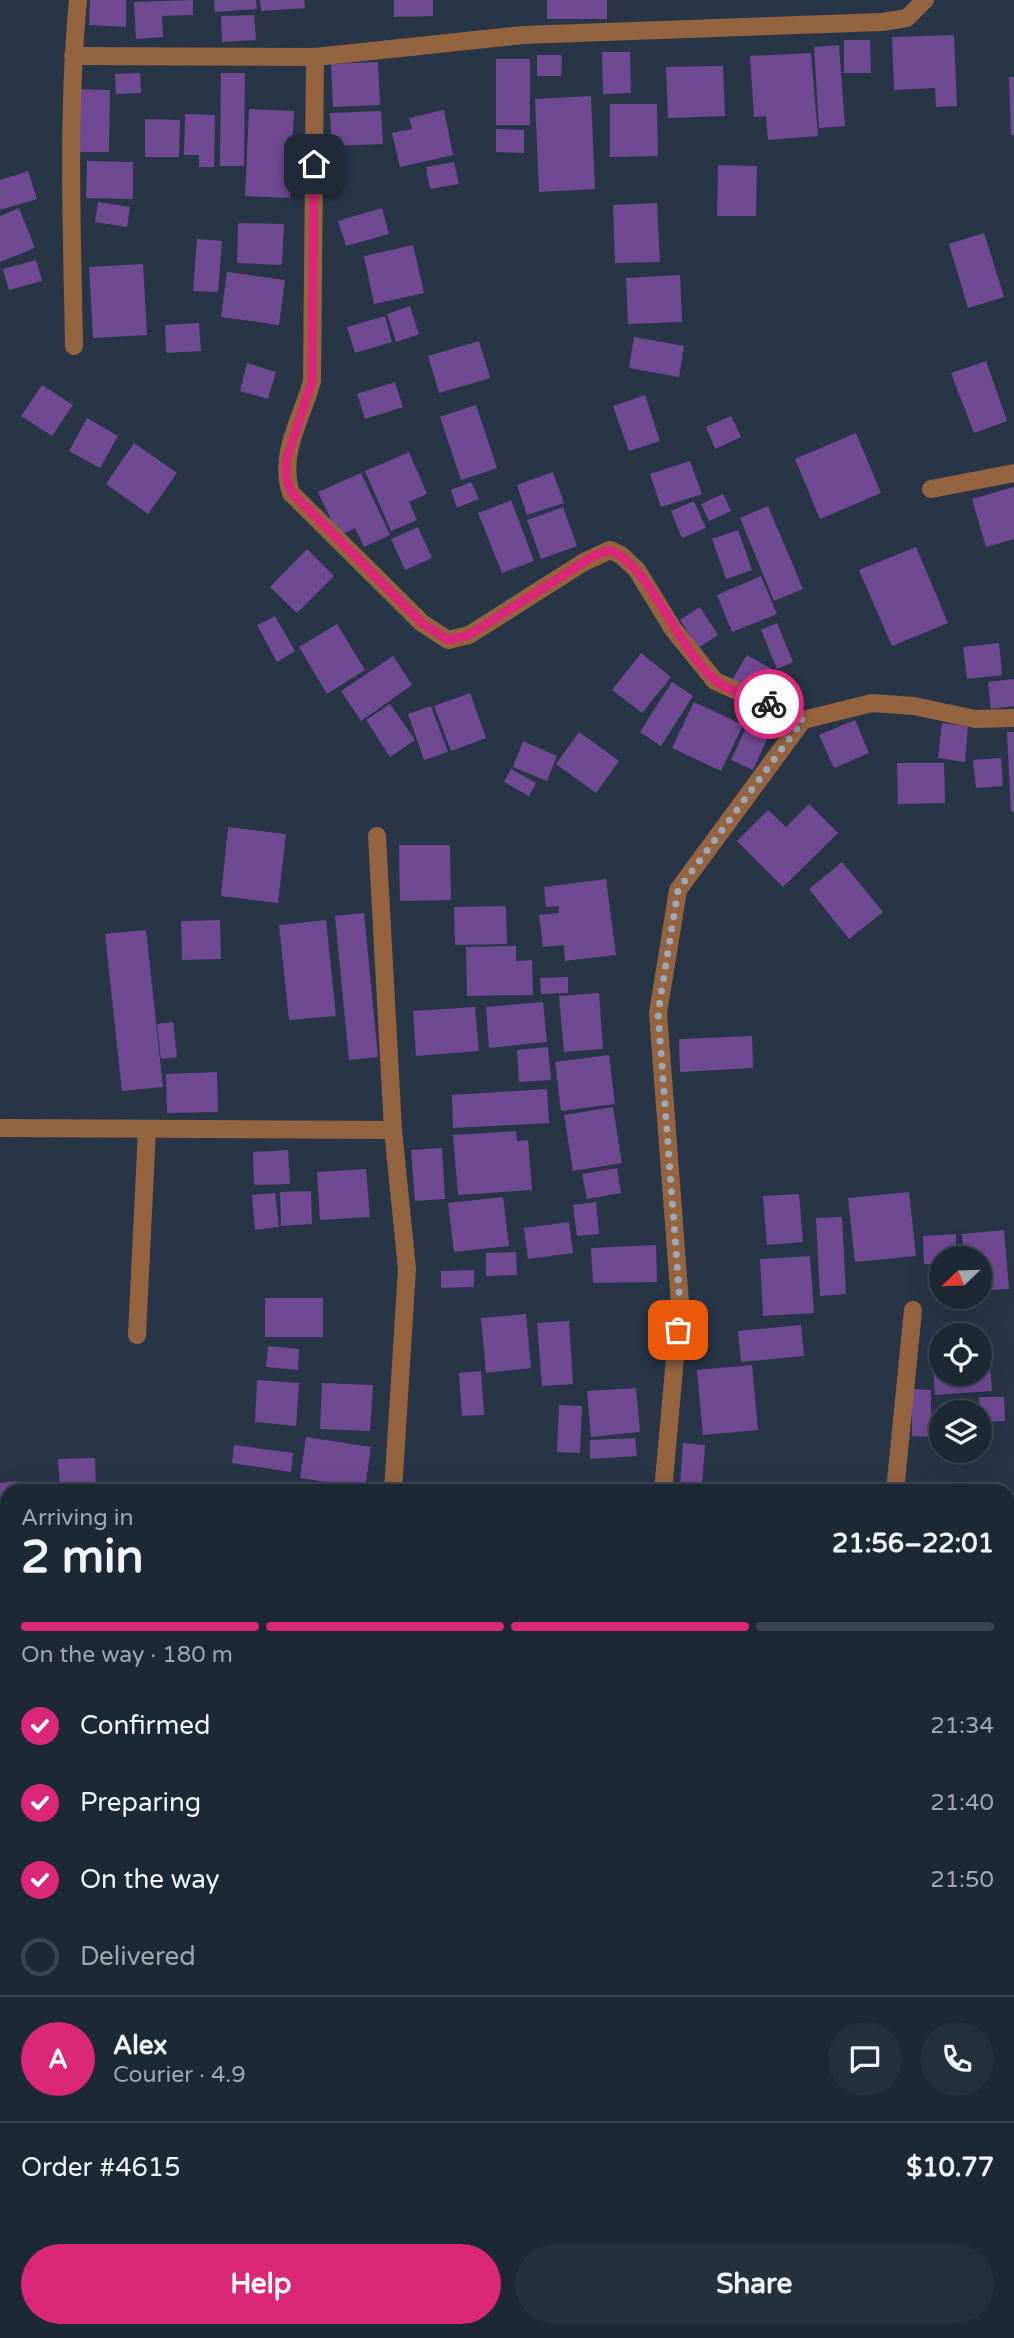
<!DOCTYPE html>
<html lang="en">
<head>
<meta charset="utf-8">
<style>
  body { margin:0; font-family:"Varela Round",sans-serif; background:#25303d; color:#f1f3f6; height:100vh; display:flex; flex-direction:column; font-size:26px; white-space:nowrap }
  * { box-sizing:border-box; margin:0 }
  p { font-size:23px; color:#a0a6ad }
  .icon { flex:none; width:38px; height:38px; fill:none; stroke:currentColor; stroke-width:2; stroke-linecap:round; stroke-linejoin:round }
  .map { position:relative; flex:1; overflow:hidden }
  .sheet { position:absolute; left:0px; top:1484px; width:1015px; height:854px; display:flex; flex-direction:column; background:#1d2835; border-radius:21px 21px 0 0; box-shadow:0 7px 28px #0002,0 0 0 2px #3b4450 }
  .sheet>* { flex:none }
  .needle { width:46px; rotate:247deg }
  .controls { position:absolute; left:929px; top:1246px; display:grid; gap:14px }
  .controls a { display:grid; place-items:center; width:63px; height:63px; border-radius:50%; background:#1d2835; box-shadow:0 7px 28px #0002,0 0 0 2px #3b4450; font-size:35px }
  .pin { position:absolute; display:grid; place-items:center; width:60px; height:60px; color:#fff; margin:-30px; border-radius:14px; box-shadow:0 4px 10px #0006 }
  .courier { position:absolute; display:grid; place-items:center; width:70px; height:70px; margin:-35px; border:5px solid #db2777; border-radius:50%; background:#fff; color:#222; box-shadow:0 2px 9px #0007 }
  .headline em { font-style:normal; font-weight:700 }
  .headline div { display:flex; flex-direction:column-reverse }
  .headline { display:flex; align-items:center; justify-content:space-between; height:119px; padding:0 21px }
  h1 { font-size:46px; font-weight:700; line-height:52px }
  .bar { display:grid; grid-template-columns:repeat(4,1fr); gap:10px 7px; align-content:center; height:84px; padding:0 21px }
  .bar i { height:9px; border-radius:5px; background:#3b4450 }
  .bar .current { background:#db2777 }
  .bar p { grid-column:span 4 }
  .line { display:flex; align-items:center; gap:18px; padding:0 21px; border-top:2px solid #3b4450 }
  .line div { flex:1 }
  .round { display:grid; place-items:center; flex:none; width:74px; height:74px; border-radius:37px; background:#25303d }
  ol { padding:0 21px; list-style:none }
  li { display:flex; align-items:center; gap:21px; height:77px }
  li p { margin-inline-start:auto }
  li .icon { padding:7px; border-radius:50%; background:#db2777; color:#fff; stroke-width:4 }
  li:last-child { color:#a0a6ad }
  li i { width:38px; height:38px; border:4px solid #3b4450; border-radius:50% }
  .action { display:flex; gap:14px; margin-top:auto; padding:14px 21px }
  .action a { flex:1; height:80px; border-radius:42px; background:#db2777; color:#fff; font-size:28px; font-weight:700; line-height:80px; text-align:center }
  .action a+a { background:#25303d; color:#f1f3f6 }
  .map>svg:first-child { display:block }
  .building { fill:#6f4992 }
  .lines { fill:none; stroke-linecap:round; stroke-linejoin:round }
  .minor { stroke:#946440; stroke-width:18 }
  .done { stroke:#9da7b6; stroke-width:7; stroke-dasharray:0 12.6 }
  .route { stroke:#db2777; stroke-width:9 }
</style>
</head>
<body>
<div class="map">
<svg width="1014" height="2338" viewBox="0 0 1014 2338">
  <rect width="100%" height="100%" fill="#273547"/>
  <g class="building">
    <polygon points="90,0 126,0 126,27 89,25"/>
    <polygon points="193,0 193,15 162,16 163,37 136,39 134,2"/>
    <polygon points="214,0 256,0 257,9 215,12"/>
    <polygon points="260,0 304,0 305,8 261,11"/>
    <polygon points="394,0 433,0 433,16 394,17"/>
    <rect x="547" y="0" width="60" height="19"/>
    <polygon points="254,15 256,40 222,42 221,16"/>
    <polygon points="954,35 957,106 936,107 935,88 894,90 892,37"/>
    <polygon points="844,40 870,40 871,73 844,73"/>
    <polygon points="839,45 845,126 819,128 814,47"/>
    <polygon points="602,52 630,52 631,93 603,94"/>
    <polygon points="811,53 818,136 768,140 766,116 754,117 750,56"/>
    <polygon points="537,55 562,55 561,76 537,76"/>
    <rect x="496" y="59" width="34" height="66"/>
    <polygon points="378,62 380,105 333,107 331,64"/>
    <polygon points="723,66 725,116 668,118 666,67"/>
    <polygon points="140,73 141,93 116,94 115,74"/>
    <polygon points="221,73 245,73 244,166 220,166"/>
    <polygon points="1009,77 1014,77 1014,135 1011,135"/>
    <polygon points="75,89 110,90 109,152 74,152"/>
    <polygon points="591,96 595,189 539,192 535,99"/>
    <polygon points="610,104 657,104 658,156 610,157"/>
    <polygon points="249,109 294,111 290,198 245,196"/>
    <polygon points="444,110 453,155 400,167 392,133 412,129 409,118"/>
    <polygon points="381,111 383,144 332,146 330,113"/>
    <polygon points="185,114 215,115 214,167 199,167 199,155 184,155"/>
    <polygon points="145,119 180,120 179,157 145,157"/>
    <polygon points="496,129 524,130 524,153 496,152"/>
    <polygon points="87,161 133,162 133,199 86,198"/>
    <polygon points="454,162 459,184 430,189 426,167"/>
    <polygon points="718,165 757,166 756,216 717,216"/>
    <polygon points="28,171 37,199 0,210 0,180"/>
    <polygon points="98,202 130,207 127,227 95,222"/>
    <polygon points="657,203 660,262 615,263 613,205"/>
    <polygon points="19,208 35,248 0,262 0,216"/>
    <polygon points="382,208 389,234 346,246 338,221"/>
    <polygon points="238,223 284,224 282,265 237,263"/>
    <polygon points="984,233 1004,297 968,308 949,244"/>
    <polygon points="197,239 222,241 218,292 193,291"/>
    <polygon points="413,245 424,293 374,304 364,256"/>
    <polygon points="36,260 42,281 9,290 3,269"/>
    <polygon points="143,264 147,335 93,338 89,267"/>
    <polygon points="227,272 285,280 279,325 221,317"/>
    <polygon points="680,275 682,322 628,324 626,278"/>
    <polygon points="410,306 419,334 396,342 387,314"/>
    <polygon points="385,316 392,342 355,353 347,327"/>
    <polygon points="199,323 201,351 166,353 165,325"/>
    <polygon points="634,337 684,346 679,377 629,368"/>
    <polygon points="479,341 490,378 439,393 428,356"/>
    <polygon points="986,361 1007,421 974,433 951,373"/>
    <polygon points="247,363 276,372 268,399 240,391"/>
    <polygon points="395,382 403,407 365,419 357,394"/>
    <polygon points="42,385 73,405 52,436 21,416"/>
    <polygon points="645,395 660,441 629,451 613,406"/>
    <polygon points="476,405 497,468 461,480 440,417"/>
    <polygon points="731,416 741,437 715,449 706,427"/>
    <polygon points="87,418 118,436 100,468 69,451"/>
    <polygon points="856,433 881,493 820,519 795,459"/>
    <polygon points="134,443 177,473 148,514 106,484"/>
    <polygon points="409,452 427,494 409,502 417,520 391,531 365,471"/>
    <polygon points="690,461 702,494 661,507 650,474"/>
    <polygon points="553,472 564,503 527,515 517,485"/>
    <polygon points="361,473 390,535 364,547 355,528 339,536 318,492"/>
    <polygon points="471,482 479,499 457,508 451,490"/>
    <polygon points="1014,487 1014,539 986,547 972,499"/>
    <polygon points="723,494 731,511 709,521 701,504"/>
    <polygon points="511,500 534,561 502,573 478,513"/>
    <polygon points="694,501 706,528 682,538 671,511"/>
    <polygon points="768,506 803,589 774,601 740,518"/>
    <polygon points="563,507 577,546 541,559 527,520"/>
    <polygon points="418,527 432,558 405,570 391,539"/>
    <polygon points="738,530 752,570 726,579 712,539"/>
    <polygon points="916,547 948,623 892,646 859,570"/>
    <polygon points="307,549 334,576 297,613 270,587"/>
    <polygon points="761,576 777,614 732,632 717,595"/>
    <polygon points="700,607 718,635 698,648 680,620"/>
    <polygon points="275,616 295,651 277,662 257,625"/>
    <polygon points="777,623 793,662 777,669 761,630"/>
    <polygon points="337,624 365,670 327,694 299,647"/>
    <polygon points="999,643 1002,675 967,679 963,647"/>
    <polygon points="641,653 671,677 642,713 612,690"/>
    <polygon points="747,655 775,671 760,696 732,680"/>
    <polygon points="393,656 412,685 361,721 341,691"/>
    <polygon points="1014,679 1014,706 991,709 988,682"/>
    <polygon points="672,682 693,696 661,746 640,732"/>
    <polygon points="470,693 486,738 451,751 434,706"/>
    <polygon points="694,702 743,725 721,771 672,748"/>
    <polygon points="390,704 415,740 390,757 366,720"/>
    <polygon points="431,706 448,752 424,760 408,714"/>
    <polygon points="753,712 775,722 753,770 731,760"/>
    <polygon points="855,720 869,753 834,768 819,735"/>
    <polygon points="942,723 968,726 965,762 938,758"/>
    <polygon points="579,732 619,761 596,793 556,764"/>
    <polygon points="1007,732 1014,732 1014,811 1011,812"/>
    <polygon points="523,741 557,756 547,781 513,767"/>
    <polygon points="1001,758 1003,786 976,788 973,760"/>
    <polygon points="897,763 944,763 945,803 898,804"/>
    <polygon points="511,769 536,783 529,796 504,782"/>
    <polygon points="809,804 838,833 783,887 737,841 768,810 786,827"/>
    <polygon points="228,827 286,834 278,903 221,896"/>
    <polygon points="399,845 450,845 451,900 400,901"/>
    <polygon points="842,862 883,912 849,939 809,889"/>
    <polygon points="606,879 616,955 565,961 564,945 543,947 539,915 559,913 559,906 546,907 544,887"/>
    <polygon points="506,906 507,944 455,945 454,907"/>
    <polygon points="364,913 378,1057 349,1060 335,916"/>
    <polygon points="220,920 221,959 182,960 181,921"/>
    <polygon points="326,920 336,1016 289,1020 279,925"/>
    <polygon points="146,930 163,1087 122,1091 105,934"/>
    <polygon points="516,946 516,961 532,960 533,995 467,996 466,947"/>
    <polygon points="568,977 568,993 541,994 540,978"/>
    <polygon points="599,993 603,1049 564,1052 559,996"/>
    <polygon points="543,1002 547,1042 489,1048 486,1007"/>
    <polygon points="475,1007 479,1051 416,1056 413,1011"/>
    <polygon points="173,1022 177,1057 161,1059 157,1024"/>
    <polygon points="752,1036 753,1068 680,1072 679,1039"/>
    <polygon points="548,1047 551,1080 519,1082 517,1050"/>
    <polygon points="609,1055 615,1104 561,1111 555,1062"/>
    <polygon points="217,1072 218,1112 167,1113 166,1074"/>
    <polygon points="547,1089 549,1123 453,1128 452,1095"/>
    <polygon points="613,1107 622,1163 573,1171 564,1115"/>
    <polygon points="516,1131 517,1141 528,1140 532,1190 458,1195 453,1135"/>
    <polygon points="442,1148 445,1199 415,1201 411,1150"/>
    <polygon points="288,1150 290,1184 254,1185 253,1152"/>
    <polygon points="617,1168 621,1193 587,1199 582,1174"/>
    <polygon points="366,1169 370,1217 320,1220 317,1172"/>
    <polygon points="311,1191 312,1224 281,1226 280,1192"/>
    <polygon points="909,1192 916,1256 855,1262 848,1198"/>
    <polygon points="275,1193 279,1227 255,1230 252,1195"/>
    <polygon points="799,1194 803,1242 767,1245 763,1196"/>
    <polygon points="503,1197 509,1246 454,1252 448,1203"/>
    <polygon points="596,1202 599,1234 577,1236 573,1205"/>
    <polygon points="842,1217 846,1294 820,1296 816,1218"/>
    <polygon points="569,1222 573,1253 528,1259 524,1228"/>
    <polygon points="1004,1230 1009,1289 988,1290 987,1271 980,1272 980,1258 964,1258 962,1234"/>
    <polygon points="956,1234 956,1258 942,1258 942,1264 924,1264 923,1236"/>
    <polygon points="656,1245 657,1282 593,1283 591,1248"/>
    <polygon points="516,1252 517,1275 486,1276 486,1253"/>
    <polygon points="810,1256 814,1313 763,1316 760,1259"/>
    <polygon points="474,1270 474,1287 441,1288 441,1271"/>
    <rect x="265" y="1298" width="58" height="39"/>
    <polygon points="526,1314 531,1368 486,1373 481,1318"/>
    <polygon points="569,1321 573,1384 542,1386 537,1323"/>
    <polygon points="801,1325 804,1356 741,1362 738,1331"/>
    <polygon points="268,1346 299,1349 298,1370 266,1367"/>
    <polygon points="989,1350 992,1391 935,1395 932,1354 942,1354 942,1374 980,1374 980,1351"/>
    <polygon points="752,1365 758,1430 703,1435 697,1370"/>
    <polygon points="481,1371 484,1415 462,1416 459,1373"/>
    <polygon points="257,1380 299,1383 296,1426 255,1422"/>
    <polygon points="322,1383 373,1385 370,1431 320,1429"/>
    <polygon points="636,1388 640,1432 591,1437 587,1391"/>
    <polygon points="912,1389 931,1390 931,1437 912,1436"/>
    <polygon points="979,1397 1004,1397 1005,1421 980,1422"/>
    <polygon points="559,1405 582,1406 580,1453 557,1452"/>
    <polygon points="306,1437 371,1447 365,1488 300,1478"/>
    <polygon points="635,1438 637,1456 590,1459 590,1440"/>
    <polygon points="683,1443 705,1445 702,1485 680,1484"/>
    <polygon points="234,1445 293,1453 291,1472 232,1463"/>
    <polygon points="95,1458 96,1487 88,1487 88,1491 60,1491 58,1459"/>
    <polygon points="18,1481 19,1491 7,1491 7,1515 0,1516 0,1483"/>
    <rect x="0" y="1668" width="7" height="47"/>
    <polygon points="1014,1761 1014,1812 1008,1814 1008,1763"/>
    <polygon points="7,1774 7,1825 0,1826 0,1775"/>
    <polygon points="7,1860 7,1892 0,1894 0,1863"/>
    <polygon points="7,2009 7,2054 0,2056 0,2011"/>
    <polygon points="1014,2154 1014,2204 1008,2205 1008,2155"/>
    <polygon points="1014,2241 1014,2293 1008,2293 1008,2242"/>
    <polygon points="1014,2309 1014,2338 984,2338 983,2331 1008,2331 1008,2310"/>
    <polygon points="143,2331 171,2331 174,2338 146,2338"/>
    <polygon points="377,2331 436,2331 436,2332 404,2338 378,2338"/>
    <polygon points="874,2331 935,2331 935,2333 875,2338"/>
  </g>
  <g class="lines">
    <g class="minor">
      <polyline points="73,56 315,57 523,35 882,22 907,18 925,0"/>
      <path d="M 315,57 L 312,381 C 302,419 278,453 291,493 L 422,623 L 448,640 L 469,635 L 584,562 L 610,550 L 621,555 L 637,570 L 673,629 L 715,681 L 803,720 L 872,703 L 914,706 L 975,719 L 1014,718"/>
      <path d="M 74,346 C 72,230 67,115 78,0"/>
      <polyline points="931,489 1014,473"/>
      <polyline points="377,836 393,1130 407,1269 393,1491"/>
      <polyline points="0,1128 393,1130"/>
      <polyline points="137,1335 147,1130"/>
      <polyline points="663,1491 680,1303 658,1013 678,890 803,720"/>
      <polyline points="895,1491 913,1310"/>
      <polyline points="1008,1571 1014,1572"/>
      <polyline points="0,1603 7,1603"/>
      <polyline points="1008,1892 1014,1891"/>
      <polyline points="0,1947 7,1946"/>
      <polyline points="0,2323 9,2338"/>
      <polyline points="506,2331 508,2338"/>
      <polyline points="83,2338 101,2331"/>
      <polyline points="954,2338 955,2331"/>
    </g>
  </g>
  <g class="lines">
    <polyline class="done" points="678,1330 680,1303 658,1013 678,890 803,720 769,704"/>
    <path class="route" d="M 314,164 L 312,381 L 286,461 L 286,478 L 292,493 L 422,623 L 448,640 L 469,635 L 595,555 L 610,550 C 653,569 676,647 715,680 C 728,691 753,697 769,704"/>
  </g>
</svg>
<div class="controls">
<a><svg class="needle" viewBox="-14 -14 28 28"><path d="M0-13l5 13h-10z" fill="#e53935"/><path d="M0 13l5-13h-10z" fill="#a0a6ad"/></svg></a>
<a><svg class="icon" aria-label="locate" viewBox="0 0 24 24"><circle cx="12" cy="12" r="6"/><path d="M12 2v4M12 18v4M2 12h4M18 12h4"/></svg></a>
<a><svg class="icon" aria-label="layers" viewBox="0 0 24 24"><path d="M12 4l9 5-9 5-9-5zM3 14l9 5 9-5"/></svg></a>
</div>
<div class="pin" style="left:678px;top:1330px;background:#ea580c"><svg class="icon" aria-label="bag" viewBox="0 0 24 24"><path d="M5 8h14l-1 12H6zM9 8a3 3 0 0 1 6 0"/></svg></div>
<div class="pin" style="left:314px;top:164px;background:#1f2937"><svg class="icon" aria-label="home" viewBox="0 0 24 24"><path d="M3 11l9-7 9 7M6 9v11h12V9"/></svg></div>
<div class="courier" style="left:769px;top:704px"><svg class="icon" aria-label="bike" viewBox="0 0 24 24"><circle cx="6" cy="16" r="4"/><circle cx="18" cy="16" r="4"/><path d="M6 16l4-8h5l3 8M10 8l3 8H6M13 5h3"/></svg></div>
<section class="sheet">
<div class="headline"><div><h1>2 min</h1><p>Arriving in</p></div><em>21:56–22:01</em></div>
<div class="bar"><i class="current"></i><i class="current"></i><i class="current"></i><i></i><p>On the way · 180 m</p></div>
<ol>
<li><svg class="icon" aria-label="check" viewBox="0 0 24 24"><path d="M5 12l5 5 9-10"/></svg>Confirmed<p>21:34</p></li>
<li><svg class="icon" aria-label="check" viewBox="0 0 24 24"><path d="M5 12l5 5 9-10"/></svg>Preparing<p>21:40</p></li>
<li><svg class="icon" aria-label="check" viewBox="0 0 24 24"><path d="M5 12l5 5 9-10"/></svg>On the way<p>21:50</p></li>
<li><i></i>Delivered</li>
</ol>
<div class="line" style="height:126px"><b class="round" style="background:#db2777;color:#fff">A</b><div><b>Alex</b><p>Courier · 4.9</p></div><a class="round"><svg class="icon" aria-label="chat" viewBox="0 0 24 24"><path d="M4 5h16v11H9l-5 4z"/></svg></a><a class="round"><svg class="icon" aria-label="phone" viewBox="0 0 24 24"><path d="M5 4h4l2 5-3 2q2 4 5 5l2-3 5 2v4C11 20 4 13 5 4z"/></svg></a></div>
<div class="line" style="height:91px"><div>Order #4615</div><b>$10.77</b></div>
<div class="action"><a>Help</a><a>Share</a></div>
</section>
</div>
</body>
</html>
